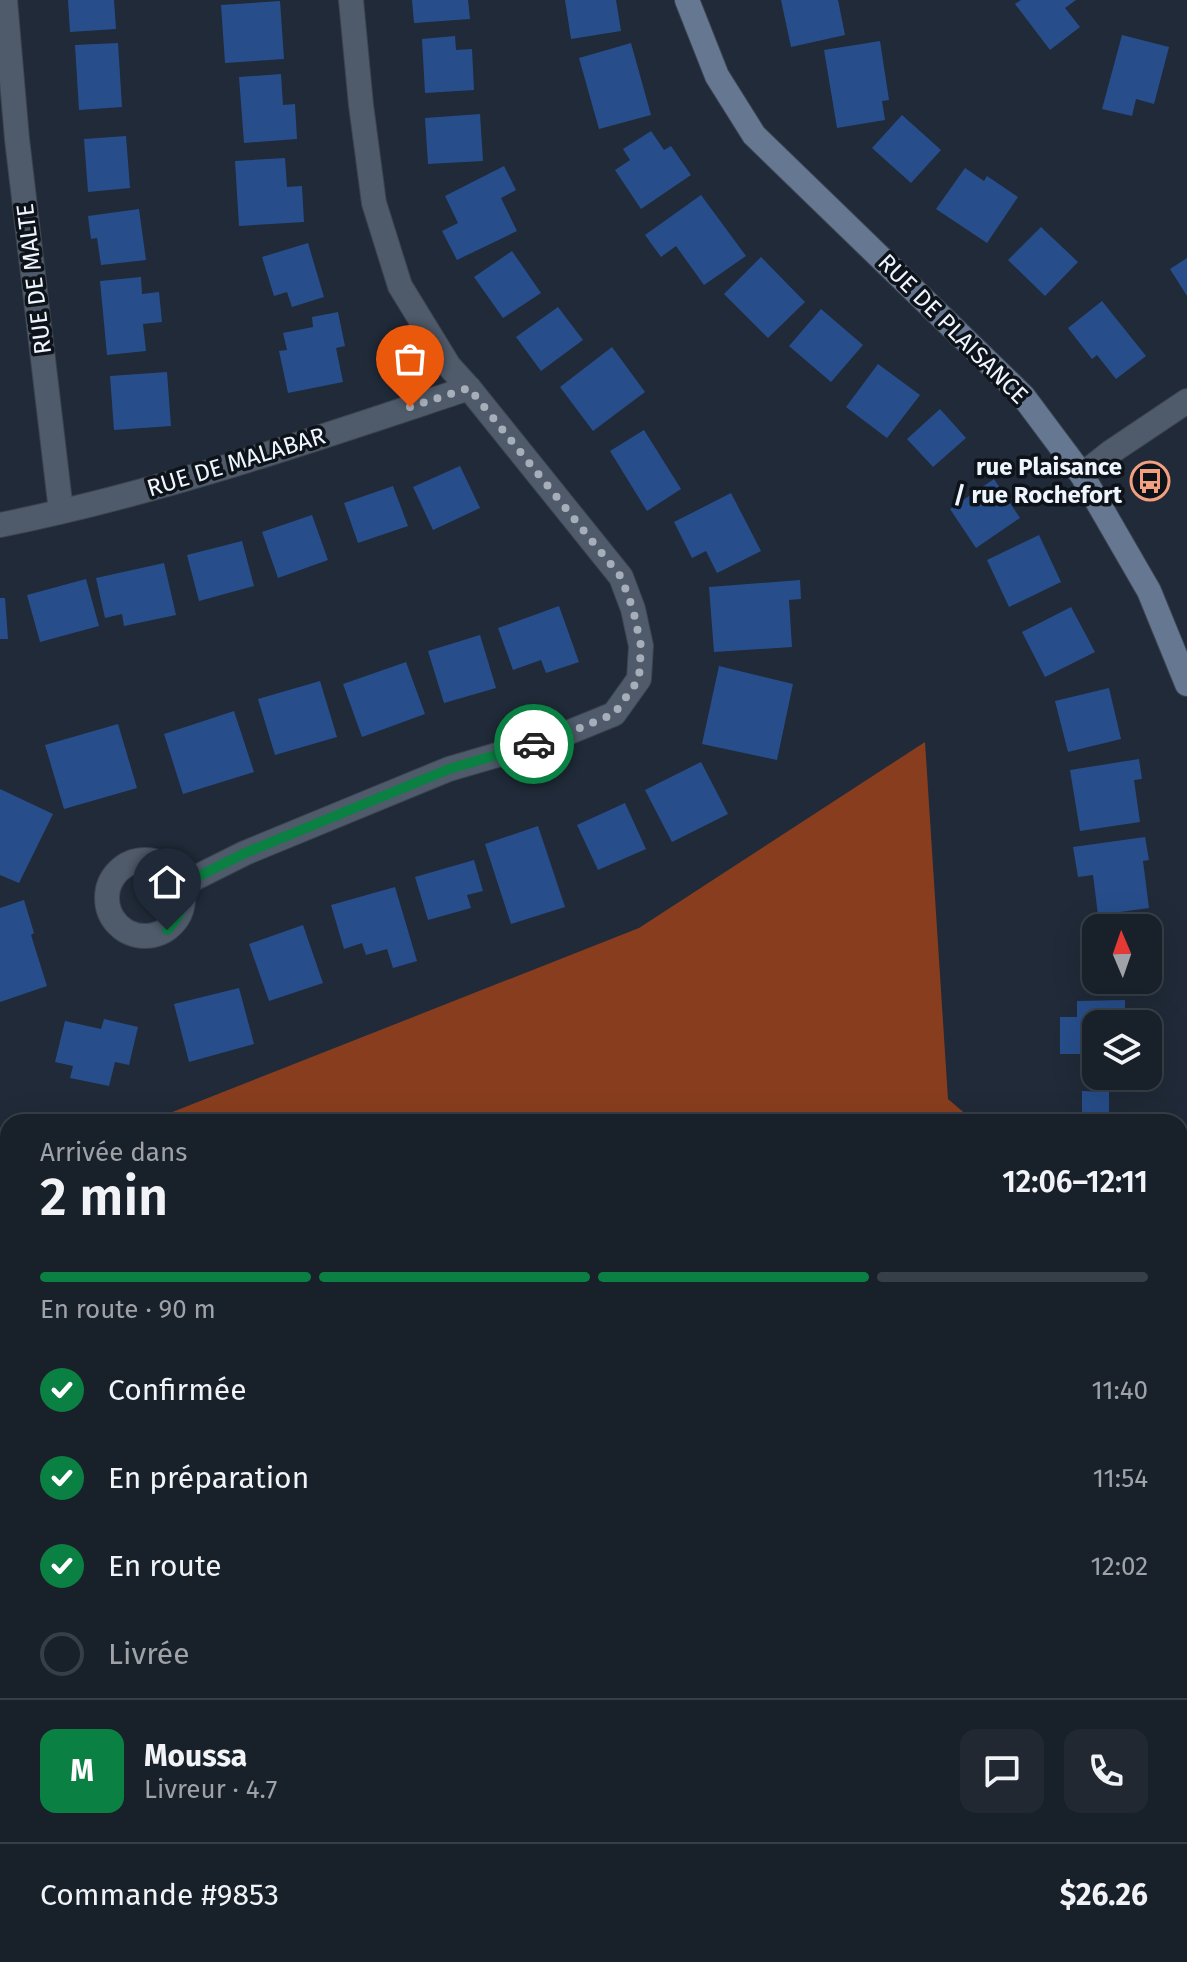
<!DOCTYPE html>
<html lang="fr">
<head>
<meta charset="utf-8">
<style>
  body { margin:0; font-family:"Fira Sans",sans-serif; background:#212832; color:#f1f3f6; height:100vh; display:flex; flex-direction:column; font-size:30px; white-space:nowrap }
  * { box-sizing:border-box; margin:0 }
  p { font-size:26px; color:#9fa3a8 }
  .icon { flex:none; width:44px; height:44px; fill:none; stroke:currentColor; stroke-width:2; stroke-linecap:round; stroke-linejoin:round }
  .map { position:relative; flex:1; overflow:hidden }
  .side { position:absolute; left:0px; top:1114px; width:1188px; height:848px; display:flex; flex-direction:column; background:#18202a; border-radius:24px 24px 0 0; box-shadow:0 8px 32px #0002,0 0 0 2px #363e47 }
  .side>* { flex:none }
  .needle { width:52px; rotate:358deg }
  .fabs { position:absolute; left:1082px; top:914px; display:grid; gap:16px }
  .fabs a { display:grid; place-items:center; width:80px; height:80px; border-radius:16px; background:#18202a; box-shadow:0 8px 32px #0002,0 0 0 2px #363e47; font-size:40px }
  .pin { position:absolute; display:grid; place-items:center; width:68px; height:68px; color:#fff; margin:-82px -34px; border-radius:50% 50% 50% 0; rotate:-45deg; box-shadow:0 0 8px #0007 }
  .pin .icon { rotate:45deg }
  .courier { position:absolute; display:grid; place-items:center; width:80px; height:80px; margin:-40px; border:6px solid #0b8043; border-radius:50%; background:#fff; color:#222; box-shadow:0 2px 10px #0007 }
  .summary em { font-style:normal; font-weight:600 }
  .summary div { display:flex; flex-direction:column-reverse }
  .summary { display:flex; align-items:center; justify-content:space-between; height:136px; padding:0 40px }
  h1 { font-size:52px; font-weight:600; line-height:60px }
  .bar { display:grid; grid-template-columns:repeat(4,1fr); gap:12px 8px; align-content:center; height:96px; padding:0 40px }
  .bar i { height:10px; border-radius:6px; background:#363e47 }
  .bar .selected { background:#0b8043 }
  .bar p { grid-column:span 4 }
  .line { display:flex; align-items:center; gap:20px; padding:0 40px; border-top:2px solid #363e47 }
  .line div { flex:1 }
  .round { display:grid; place-items:center; flex:none; width:84px; height:84px; border-radius:16px; background:#212832 }
  ol { padding:0 40px; list-style:none }
  li { display:flex; align-items:center; gap:24px; height:88px }
  li p { margin-inline-start:auto }
  li .icon { padding:8px; border-radius:50%; background:#0b8043; color:#fff; stroke-width:4 }
  li:last-child { color:#9fa3a8 }
  li i { width:44px; height:44px; border:4px solid #363e47; border-radius:50% }
  .map>svg:first-child { display:block }
  .forest { fill:#883e1e }
  .lines { fill:none; stroke-linecap:round; stroke-linejoin:round }
  .stream { stroke:#6a524c; stroke-width:9 }
  .building { fill:#274e8b }
  .street-casing { stroke:#3c4450; stroke-width:26 }
  .secondary-casing { stroke:#3c4450; stroke-width:26 }
  .path { stroke:#858e9a; stroke-width:5; stroke-dasharray:4 4; stroke-linecap:butt }
  .street { stroke:#4f5a6a; stroke-width:24 }
  .secondary { stroke:#667792; stroke-width:24 }
  .done { stroke:#a6aeb9; stroke-width:8; stroke-dasharray:0 14.4 }
  .route { stroke:#0b8043; stroke-width:10 }
  .labels { text-anchor:middle; dominant-baseline:central; stroke-width:7; stroke-linejoin:round; paint-order:stroke }
  .street-label { font-size:24px; fill:#eef5ff; stroke:#0e1219 }
  .poi-label { font-size:24px; font-weight:bold; fill:#eef5ff; stroke:#0e1219; text-anchor:end }
</style>
</head>
<body>
<div class="map">
<svg width="1187" height="1962" viewBox="0 0 1187 1962">
  <rect width="100%" height="100%" fill="#202a38"/>
  <g class="forest">
    <polygon points="925,742 948,1099 975,1122 147,1122 639,928"/>
    <polygon points="8,1177 8,1784 0,1784 0,1180"/>
    <polygon points="1187,1674 1187,1962 886,1962 899,1954 1180,1954 1180,1684"/>
  </g>
  <g class="lines">
    <g class="stream">
      <polyline points="0,1515 8,1512"/>
      <polyline points="1180,1910 1187,1901"/>
      <polyline points="1138,1962 1145,1954"/>
    </g>
  </g>
  <g class="building">
    <polygon points="68,0 114,0 116,29 70,32"/>
    <polygon points="412,0 468,0 470,19 414,23"/>
    <polygon points="565,0 616,0 621,31 571,39"/>
    <polygon points="781,0 838,0 845,35 791,47"/>
    <polygon points="1021,0 1076,0 1065,8 1080,27 1050,50 1015,4"/>
    <polygon points="280,1 284,59 225,63 221,5"/>
    <polygon points="1122,35 1169,47 1154,104 1136,99 1132,116 1102,109"/>
    <polygon points="455,36 456,50 472,49 474,90 425,93 422,39"/>
    <polygon points="880,41 889,100 882,101 885,120 837,128 824,50"/>
    <polygon points="118,43 122,107 79,110 75,45"/>
    <polygon points="631,43 651,115 599,129 579,58"/>
    <polygon points="281,74 283,105 295,104 297,139 244,143 239,77"/>
    <polygon points="480,114 483,161 428,164 425,118"/>
    <polygon points="902,115 941,150 911,183 872,148"/>
    <polygon points="651,131 664,150 671,146 691,175 641,209 615,170 630,160 623,149"/>
    <polygon points="126,136 130,188 88,192 84,139"/>
    <polygon points="285,158 287,187 302,186 304,222 239,226 235,161"/>
    <polygon points="504,166 516,190 501,198 517,231 457,260 442,231 458,223 445,196"/>
    <polygon points="965,168 984,181 987,176 1018,197 987,243 936,209"/>
    <polygon points="701,195 746,256 704,285 676,246 661,257 645,235"/>
    <polygon points="139,209 146,260 101,265 97,238 91,239 88,216"/>
    <polygon points="1041,227 1078,262 1045,296 1008,260"/>
    <polygon points="308,243 324,297 292,307 287,292 274,296 262,257"/>
    <polygon points="512,251 541,293 503,318 474,277"/>
    <polygon points="761,257 805,302 768,338 724,294"/>
    <polygon points="1187,258 1187,296 1170,269"/>
    <polygon points="141,277 142,294 159,292 162,322 143,324 146,351 107,355 100,281"/>
    <polygon points="1102,301 1146,356 1116,379 1097,355 1092,359 1068,328"/>
    <polygon points="558,307 583,340 541,371 516,337"/>
    <polygon points="821,309 863,345 831,382 789,346"/>
    <polygon points="338,312 345,346 336,348 343,382 288,393 279,351 287,350 283,333 313,327 312,317"/>
    <polygon points="612,347 645,392 593,431 560,387"/>
    <polygon points="878,364 920,395 887,438 846,407"/>
    <polygon points="167,372 171,426 114,430 110,376"/>
    <polygon points="940,409 966,438 933,467 907,439"/>
    <polygon points="644,430 681,489 647,511 610,451"/>
    <polygon points="460,466 480,508 433,530 413,487"/>
    <polygon points="994,479 1020,518 976,548 950,509"/>
    <polygon points="393,486 408,526 358,543 344,503"/>
    <polygon points="731,493 761,551 717,573 706,551 692,558 674,522"/>
    <polygon points="312,515 328,560 278,578 262,532"/>
    <polygon points="1039,535 1061,582 1009,607 987,560"/>
    <polygon points="242,541 254,586 199,601 187,555"/>
    <polygon points="164,563 176,615 124,626 122,614 105,618 96,578"/>
    <polygon points="86,579 99,626 40,642 27,595"/>
    <polygon points="800,580 801,599 789,600 792,647 714,652 709,587"/>
    <polygon points="0,598 5,598 8,639 0,639"/>
    <polygon points="559,606 579,662 546,673 541,660 513,670 498,628"/>
    <polygon points="1071,607 1095,652 1045,677 1022,632"/>
    <polygon points="480,635 496,688 444,703 428,651"/>
    <polygon points="406,662 425,714 362,737 343,684"/>
    <polygon points="719,666 793,684 777,760 702,744"/>
    <polygon points="320,681 337,737 275,755 258,699"/>
    <polygon points="1109,688 1121,739 1068,752 1055,701"/>
    <polygon points="234,711 254,772 183,794 164,734"/>
    <polygon points="118,724 137,788 64,809 45,745"/>
    <polygon points="1139,759 1142,779 1134,780 1140,822 1080,831 1070,770"/>
    <polygon points="701,762 728,814 672,842 645,790"/>
    <polygon points="0,789 53,814 19,883 0,875"/>
    <polygon points="625,803 646,849 598,870 577,825"/>
    <polygon points="538,826 565,907 511,924 485,844"/>
    <polygon points="1145,837 1149,860 1143,861 1149,908 1098,915 1093,875 1078,877 1073,847"/>
    <polygon points="474,860 483,891 467,895 471,908 428,920 415,877"/>
    <polygon points="395,887 417,961 393,968 387,949 366,955 362,943 344,949 331,905"/>
    <polygon points="24,900 34,933 31,935 47,986 0,1002 0,908"/>
    <polygon points="303,925 323,983 269,1001 249,944"/>
    <polygon points="1104,980 1145,980 1145,986 1105,988"/>
    <polygon points="239,988 254,1044 189,1062 174,1004"/>
    <polygon points="1125,1000 1125,1024 1096,1024 1096,1054 1060,1054 1060,1017 1077,1017 1077,1001"/>
    <polygon points="104,1019 138,1027 129,1065 115,1062 109,1086 70,1078 73,1066 55,1062 65,1021 101,1029"/>
    <polygon points="1082,1091 1109,1092 1109,1120 1082,1120"/>
    <polygon points="1187,1444 1187,1490 1180,1486 1180,1459"/>
    <polygon points="1180,1507 1187,1510 1187,1565 1180,1562"/>
    <rect x="0" y="1853" width="8" height="56"/>
    <polygon points="488,1954 555,1954 557,1959 551,1962 493,1962"/>
  </g>
  <g class="lines">
    <defs>
      <g id="street">
        <polyline points="5,0 17,139 61,511"/>
        <polyline points="1082,475 1111,452 1187,401"/>
        <path d="M 0,525 C 160,493 315,439 469,388"/>
        <circle cx="145" cy="898" r="38"/>
        <polyline points="181,885 245,853 449,769 555,738 614,714 639,679 641,646 633,609 621,577 469,388 449,366 400,286 374,203 361,105 351,0"/>
        <polyline points="102,1962 120,1954"/>
        <polyline points="306,1962 309,1954"/>
      </g>
      <g id="secondary">
        <polyline points="687,0 717,76 754,135 1023,396 1082,475 1149,591 1187,684"/>
        <polyline points="1180,1206 1187,1181"/>
        <polyline points="675,1962 684,1954"/>
      </g>
    </defs>
    <use href="#street" class="street-casing"/>
    <use href="#secondary" class="secondary-casing"/>
    <polyline class="path" points="0,1746 8,1746"/>
    <use href="#street" class="street"/>
    <use href="#secondary" class="secondary"/>
  </g>
  <g class="lines">
    <polyline class="done" points="410,407 469,388 621,577 633,609 641,646 639,679 614,714 555,738 534,744"/>
    <path class="route" d="M 167,930 C 181,916 185,904 181,885 L 245,853 L 449,769 L 534,744"/>
  </g>
  <defs>
    <symbol id="bus-ring" viewBox="-11 -11 22 22"><circle r="9.5" fill="#0e1219" stroke="#f2a07f" stroke-width="1.5"/><path d="M-5-6H5V4H4V6H2V4H-2V6H-4V4H-5ZM-3.5-4V0h7V-4ZM-3.5 1.2v1.5H-2V1.2ZM2 1.2v1.5H3.5V1.2Z" fill="#f2a07f"/></symbol>
  </defs>
  <g fill-rule="evenodd">
    <use href="#bus-ring" x="1128" y="459" width="44" height="44"/>
  </g>
  <g class="labels">
    <g class="street-label">
      <text transform="translate(34 279) rotate(-97)">RUE DE MALTE</text>
      <text transform="translate(953 329) rotate(45)">RUE DE PLAISANCE</text>
      <text transform="translate(236 462) rotate(-17)">RUE DE MALABAR</text>
    </g>
    <g class="poi-label">
      <text x="1122" y="467">rue Plaisance<tspan x="1122" dy="28">/ rue Rochefort</tspan></text>
    </g>
  </g>
</svg>
<div class="fabs">
<a><svg class="needle" viewBox="-14 -14 28 28"><path d="M0-13l5 13h-10z" fill="#e53935"/><path d="M0 13l5-13h-10z" fill="#9fa3a8"/></svg></a>
<a><svg class="icon" aria-label="layers" viewBox="0 0 24 24"><path d="M12 4l9 5-9 5-9-5zM3 14l9 5 9-5"/></svg></a>
</div>
<div class="pin" style="left:410px;top:407px;background:#ea580c"><svg class="icon" aria-label="bag" viewBox="0 0 24 24"><path d="M5 8h14l-1 12H6zM9 8a3 3 0 0 1 6 0"/></svg></div>
<div class="pin" style="left:167px;top:930px;background:#1f2937"><svg class="icon" aria-label="home" viewBox="0 0 24 24"><path d="M3 11l9-7 9 7M6 9v11h12V9"/></svg></div>
<div class="courier" style="left:534px;top:744px"><svg class="icon" aria-label="car" viewBox="0 0 24 24"><path d="M5 17H2v-5l4-1 3-4h7l3 4 3 1v5h-3M9 17h6M6 11h13"/><circle cx="7" cy="17" r="2"/><circle cx="17" cy="17" r="2"/></svg></div>
<section class="side">
<div class="summary"><div><h1>2 min</h1><p>Arrivée dans</p></div><em>12:06–12:11</em></div>
<div class="bar"><i class="selected"></i><i class="selected"></i><i class="selected"></i><i></i><p>En route · 90 m</p></div>
<ol>
<li><svg class="icon" aria-label="check" viewBox="0 0 24 24"><path d="M5 12l5 5 9-10"/></svg>Confirmée<p>11:40</p></li>
<li><svg class="icon" aria-label="check" viewBox="0 0 24 24"><path d="M5 12l5 5 9-10"/></svg>En préparation<p>11:54</p></li>
<li><svg class="icon" aria-label="check" viewBox="0 0 24 24"><path d="M5 12l5 5 9-10"/></svg>En route<p>12:02</p></li>
<li><i></i>Livrée</li>
</ol>
<div class="line" style="height:144px"><b class="round" style="background:#0b8043;color:#fff">M</b><div><b>Moussa</b><p>Livreur · 4.7</p></div><a class="round"><svg class="icon" aria-label="chat" viewBox="0 0 24 24"><path d="M4 5h16v11H9l-5 4z"/></svg></a><a class="round"><svg class="icon" aria-label="phone" viewBox="0 0 24 24"><path d="M5 4h4l2 5-3 2q2 4 5 5l2-3 5 2v4C11 20 4 13 5 4z"/></svg></a></div>
<div class="line" style="height:104px"><div>Commande #9853</div><b>$26.26</b></div>
</section>
</div>
</body>
</html>
